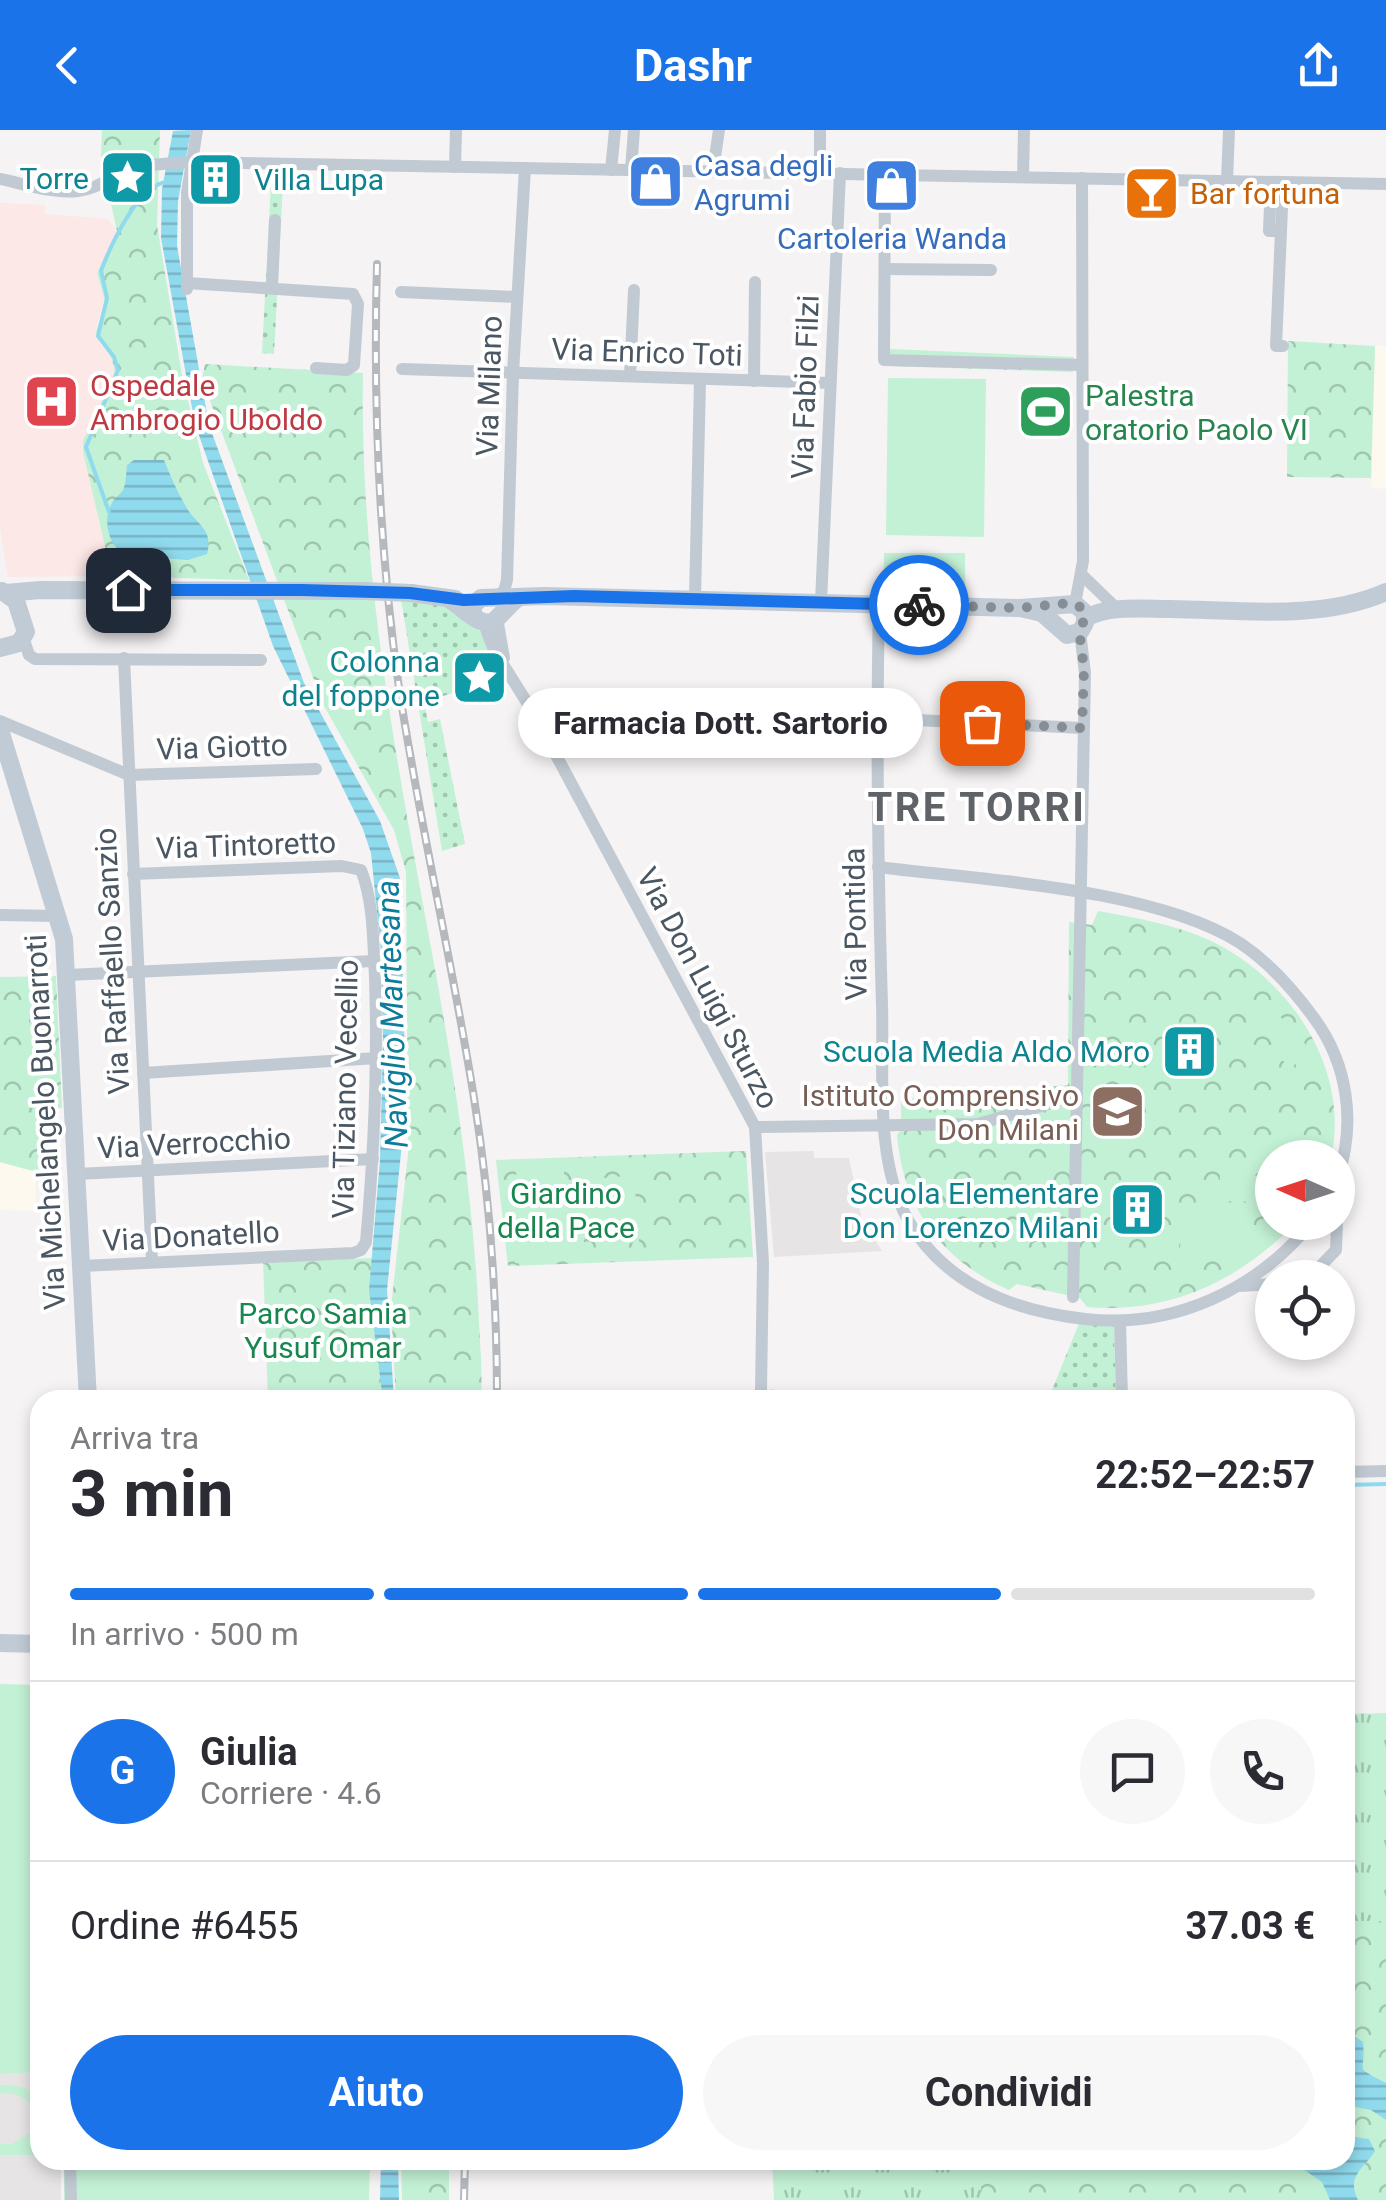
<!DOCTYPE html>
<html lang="it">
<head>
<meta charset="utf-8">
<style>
  body { margin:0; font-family:Roboto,sans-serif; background:#f7f7f7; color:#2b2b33; height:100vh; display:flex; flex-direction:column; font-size:38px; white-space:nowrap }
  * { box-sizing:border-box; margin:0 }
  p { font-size:32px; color:#7c7c81 }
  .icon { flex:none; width:55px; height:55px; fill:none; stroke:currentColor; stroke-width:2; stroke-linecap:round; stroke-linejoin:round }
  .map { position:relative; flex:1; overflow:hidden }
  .panel { position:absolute; left:30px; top:1260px; width:1325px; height:780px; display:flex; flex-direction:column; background:#fff; border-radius:30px; box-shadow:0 5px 15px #0003 }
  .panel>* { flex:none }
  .needle { width:65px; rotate:273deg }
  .fabs { position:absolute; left:1255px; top:1010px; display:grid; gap:20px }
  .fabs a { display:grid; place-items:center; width:100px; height:100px; border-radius:50%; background:#fff; box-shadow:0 5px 15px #0003; font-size:50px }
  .pin { position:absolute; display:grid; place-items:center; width:85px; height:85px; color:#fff; margin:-42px; border-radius:20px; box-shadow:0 5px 15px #0006 }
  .courier { position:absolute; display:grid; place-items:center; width:100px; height:100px; margin:-50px; border:8px solid #1a73e8; border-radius:50%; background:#fff; color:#222; box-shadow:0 2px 12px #0007 }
  .bubble { position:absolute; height:70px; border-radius:35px; background:#fff; box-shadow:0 5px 15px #0003; font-size:32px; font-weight:700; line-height:70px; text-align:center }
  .headline em { font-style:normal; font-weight:700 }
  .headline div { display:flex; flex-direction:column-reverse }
  .headline { display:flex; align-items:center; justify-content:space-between; height:170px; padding:0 40px }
  h1 { font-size:65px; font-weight:700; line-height:75px }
  .bar { display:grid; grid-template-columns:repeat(4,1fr); gap:15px 10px; align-content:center; height:120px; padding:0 40px }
  .bar i { height:12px; border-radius:8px; background:#e1e1e2 }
  .bar .current { background:#1a73e8 }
  .bar p { grid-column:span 4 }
  .line { display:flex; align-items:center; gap:25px; padding:0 40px; border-top:2px solid #e1e1e2 }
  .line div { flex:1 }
  .round { display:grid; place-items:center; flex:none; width:105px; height:105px; border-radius:52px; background:#f7f7f7 }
  .primary-button { display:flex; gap:20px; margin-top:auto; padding:20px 40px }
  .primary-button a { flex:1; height:115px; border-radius:60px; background:#1a73e8; color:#fff; font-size:40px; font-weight:700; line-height:115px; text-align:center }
  .primary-button a+a { background:#f7f7f7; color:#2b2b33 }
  header { display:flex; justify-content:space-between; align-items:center; height:130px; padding:0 40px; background:#1a73e8; color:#fff; font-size:45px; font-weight:700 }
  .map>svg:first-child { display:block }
  .commercial { fill:#fdf9ef }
  .education { fill:#e6e4e5 }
  .medical { fill:#fce8e6 }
  .grass { fill:url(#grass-tufts) }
  .forest { fill:url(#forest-crowns) }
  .garden { fill:url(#garden-dots) }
  .pitch { fill:#c3f1d5 }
  .water { fill:url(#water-rules) }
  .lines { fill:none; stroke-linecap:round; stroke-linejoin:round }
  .stream { stroke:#90daee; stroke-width:4 }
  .street-tunnel { stroke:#caccce; stroke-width:12; stroke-dasharray:12 6; stroke-linecap:butt }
  .street { stroke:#c1cad2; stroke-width:12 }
  .secondary { stroke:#c1cbd6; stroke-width:18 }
  .rail-casing { stroke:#b5b8bd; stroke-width:8 }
  .rail { stroke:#fff; stroke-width:4; stroke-dasharray:11; stroke-linecap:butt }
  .secondary-bridge { stroke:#c1cbd6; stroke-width:18 }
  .done { stroke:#868d94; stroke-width:10; stroke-dasharray:0 18 }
  .route { stroke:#1a73e8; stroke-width:12 }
  .labels { text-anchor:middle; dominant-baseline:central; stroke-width:8; stroke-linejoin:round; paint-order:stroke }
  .shop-label { font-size:30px; fill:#366cbe; stroke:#fff; text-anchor:start }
  .culture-label { font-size:30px; fill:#0d838f; stroke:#fff; text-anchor:end }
  .food-label { font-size:30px; fill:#c56008; stroke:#fff; text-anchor:start }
  .street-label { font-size:30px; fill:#4a5661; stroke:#fff }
  .health-label { font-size:30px; fill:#be3a42; stroke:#fff; text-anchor:start }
  .leisure-label { font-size:30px; fill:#27864d; stroke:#fff; text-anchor:start }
  .education-label { font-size:30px; fill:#785e54; stroke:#fff; text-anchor:end }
  .park-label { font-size:30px; fill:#17864f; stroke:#fff }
  .water-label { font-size:32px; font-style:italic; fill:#0c7c9b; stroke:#fff }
  .district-label { font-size:40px; font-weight:bold; letter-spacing:2.5px; fill:#5f6368; stroke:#fff }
</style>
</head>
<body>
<header><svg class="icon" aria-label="back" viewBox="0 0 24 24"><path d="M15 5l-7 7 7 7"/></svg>Dashr<svg class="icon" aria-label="share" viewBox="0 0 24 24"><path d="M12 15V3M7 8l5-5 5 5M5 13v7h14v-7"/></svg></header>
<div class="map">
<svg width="1386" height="2070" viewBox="0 0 1386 2070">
  <defs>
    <pattern id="grass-tufts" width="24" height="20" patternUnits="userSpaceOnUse" patternTransform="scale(2.5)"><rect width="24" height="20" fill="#c3f1d5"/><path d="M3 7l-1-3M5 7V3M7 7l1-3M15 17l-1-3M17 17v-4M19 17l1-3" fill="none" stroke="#a0c6b0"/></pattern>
    <pattern id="forest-crowns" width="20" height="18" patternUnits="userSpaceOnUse" patternTransform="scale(2.5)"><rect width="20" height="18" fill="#c3f1d5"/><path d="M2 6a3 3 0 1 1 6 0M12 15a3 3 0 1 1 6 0" fill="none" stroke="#a0c6b0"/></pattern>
    <pattern id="garden-dots" width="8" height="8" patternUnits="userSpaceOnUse" patternTransform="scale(2.5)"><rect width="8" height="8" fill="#c3f1d5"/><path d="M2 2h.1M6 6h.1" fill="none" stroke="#a0c6b0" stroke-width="1.8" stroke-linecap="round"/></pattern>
    <pattern id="water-rules" width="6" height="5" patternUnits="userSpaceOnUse" patternTransform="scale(2.5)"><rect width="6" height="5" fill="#90daee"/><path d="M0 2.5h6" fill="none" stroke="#78b4c4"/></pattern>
  </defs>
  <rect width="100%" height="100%" fill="#f5f3f3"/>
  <g class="commercial">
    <polygon points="1375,216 1386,216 1386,359 1371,358"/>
    <polygon points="0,1032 36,1042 35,1081 0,1080"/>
  </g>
  <g class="education">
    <polygon points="814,1021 814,1028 849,1028 862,1090 882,1121 774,1127 765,1022"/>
    <polygon points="40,1942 40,2030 61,2030 61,2070 0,2070 0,1944"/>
  </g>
  <polygon class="medical" points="0,73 45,75 45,84 108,89 117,101 97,143 105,167 96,198 98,210 112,229 115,244 82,317 112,446 8,447 0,398"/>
  <polygon class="grass" points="1386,1583 1386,2070 774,2070 772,2030 1345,2030 1345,1584"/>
  <g class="forest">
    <polygon points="102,0 160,0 157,95 182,245 203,333 249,450 112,446 83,322 83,311 115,244 112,229 96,202 105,171 97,143 117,101 101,28"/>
    <polygon points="1288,211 1375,216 1371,348 1287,347"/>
    <polygon points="890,219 1074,227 1073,242 890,236"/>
    <path d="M 205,234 L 363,243 C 359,448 400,649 437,850 C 456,957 472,1063 478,1172 C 479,1204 483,1237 481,1270 L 396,1270 L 391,1177 L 408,1025 L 406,742 L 394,700 L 323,574 L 202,249 Z"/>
    <path d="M 1098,781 C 1136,788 1174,794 1209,810 C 1289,847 1351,939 1331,1027 L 1272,1028 L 1272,1092 L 1296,1093 C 1238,1151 1170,1184 1087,1177 L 1080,1168 L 1017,1154 L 1009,1160 C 942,1131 903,1078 897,1005 L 901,1000 L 901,969 L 1068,955 L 1069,792 L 1092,795 Z"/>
    <polygon points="56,846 62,978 38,979 40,1043 0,1032 0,847"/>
    <polygon points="746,1021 753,1127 508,1136 496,1030"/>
    <polygon points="379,1128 383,1270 268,1270 263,1131"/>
    <polygon points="1345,1791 1386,1791 1386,2070 981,2070 981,2030 1345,2030"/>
    <polygon points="401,2030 449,2030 449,2070 402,2070"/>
  </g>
  <g class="garden">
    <polygon points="271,53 283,54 274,224 262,223"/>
    <path d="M 401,469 C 415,471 436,469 449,475 C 477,487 502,524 485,553 L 424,572 L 428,592 L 440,589 L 465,714 L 442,721 Z"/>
    <polygon points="1080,1191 1114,1193 1116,1270 1048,1270"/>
  </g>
  <g class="pitch">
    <polygon points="888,248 986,249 984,407 886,405"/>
    <rect x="884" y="423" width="81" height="35"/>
    <polygon points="1265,870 1308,917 1301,921 1293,938 1283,931 1276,916 1294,912 1260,874"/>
    <polygon points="564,1037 564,1062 517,1063 516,1038"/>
    <polygon points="634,1045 639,1112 600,1116 595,1049"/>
    <polygon points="1220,1045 1266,1046 1266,1072 1220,1071"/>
    <polygon points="582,1081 585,1129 515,1133 512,1085"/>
    <polygon points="1181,1085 1254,1087 1253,1126 1180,1124"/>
    <polygon points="0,1554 40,1555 40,1942 0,1944"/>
    <path d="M 0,1955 C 30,1955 40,1961 40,1991 C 40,2001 39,2005 32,2013 L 40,2014 L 40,2025 L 0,2025 L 0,2014 L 12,2014 L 30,2003 C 41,1976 27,1963 0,1963 Z"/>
    <polygon points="64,2030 370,2030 369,2070 64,2070"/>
  </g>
  <g class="water">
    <polygon points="191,0 178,71 177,116 209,295 304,553 380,691 400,748 406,974 387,1160 394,1270 383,1270 369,1160 380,1030 383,910 381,821 371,723 363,699 273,516 195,294 161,108 162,59 173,1"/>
    <path d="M 134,330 L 164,330 C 170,345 177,361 185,375 C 195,395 214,397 207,424 L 188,430 L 125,425 C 108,416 102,389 112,373 C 114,368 120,365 123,360 C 126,354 126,343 127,335 Z"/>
    <path d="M 1345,1900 L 1363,1912 C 1366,1946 1352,1935 1386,1953 L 1386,1990 L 1371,1980 L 1345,1975 Z"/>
    <path d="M 1345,2006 L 1369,2009 L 1375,2021 C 1364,2039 1346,2045 1358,2070 L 1330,2070 L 1322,2052 L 1303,2039 L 1300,2030 L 1345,2030 Z"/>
    <polygon points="381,2030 398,2030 399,2070 380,2070"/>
  </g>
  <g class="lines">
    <g class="stream">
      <path d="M 109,382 L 86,317 L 118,240 L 114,227 L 98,206 L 107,168 L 101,141 C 110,117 138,54 167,52"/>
      <polyline points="1345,1355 1386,1354"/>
    </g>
    <polyline class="street-tunnel" points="768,1260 769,1270"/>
    <g class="street">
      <polyline points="455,37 456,0"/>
      <polyline points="611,40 615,0"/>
      <polyline points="631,40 634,0"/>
      <polyline points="713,41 719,0"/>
      <polyline points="820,43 820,0"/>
      <polyline points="885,44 884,230 1082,235"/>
      <polyline points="1023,47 1024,0"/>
      <path d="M 0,49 C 25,54 53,64 78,61 C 95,59 107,50 122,43 C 143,33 169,34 192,32 L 1386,54"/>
      <polyline points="1227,51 1229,0"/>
      <polyline points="1271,52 1269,101 1281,101 1276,216 1283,216"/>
      <polyline points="1281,101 1283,53"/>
      <polyline points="885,139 991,140"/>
      <polyline points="187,153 353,164 358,174 354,235 347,240 316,238"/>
      <polyline points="272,158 275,90"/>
      <polyline points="187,159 187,63 197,0"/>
      <polyline points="401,162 517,167"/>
      <polyline points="402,239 830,253"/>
      <polyline points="630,246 634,160"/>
      <polyline points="754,251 755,152"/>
      <polyline points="1082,445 1113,475"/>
      <polyline points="695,468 700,250"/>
      <polyline points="493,469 504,461 507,450 513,243 525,38"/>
      <polyline points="821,472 840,43"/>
      <path d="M 879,474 C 876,607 878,741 882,875 C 884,942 874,1029 908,1090 C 945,1155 1014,1181 1085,1189 C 1173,1199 1257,1160 1312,1092"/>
      <polyline points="1075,474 1083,431 1082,48"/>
      <polyline points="497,488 504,528"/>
      <polyline points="484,494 494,520 533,582 755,997 763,1133 761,1260"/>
      <polyline points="24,510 29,525 35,529 261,530"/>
      <polyline points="124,528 152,1132"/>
      <polyline points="533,582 876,588 1082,598"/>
      <polyline points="0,591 129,645 316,639"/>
      <path d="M 878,737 C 981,750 1153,758 1240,813 C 1270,833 1293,859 1314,888 C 1348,934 1356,993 1338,1047"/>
      <polyline points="0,785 59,786"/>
      <polyline points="67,845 374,831"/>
      <polyline points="143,943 377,928"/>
      <polyline points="755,997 978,994 1076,966"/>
      <polyline points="77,1044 373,1029"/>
      <polyline points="1338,1085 1339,1043"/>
      <path d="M 82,1136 L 353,1123 L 361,1120 L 366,1112 C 374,1023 378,936 375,847 C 373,813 374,772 361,740 L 342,736 L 133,744"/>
      <polyline points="1309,1148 1336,1120 1337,1092"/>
      <polyline points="1241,1156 1272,1154"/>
      <polyline points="1073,1167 1085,543 1080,502"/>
      <polyline points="1120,1191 1122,1270"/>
      <polyline points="1345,1342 1386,1341"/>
      <polyline points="70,2030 71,2070"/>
    </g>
    <g class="secondary">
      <polyline points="6,463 40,460 363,461"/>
      <polyline points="411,463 455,469"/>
      <path d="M 447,468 C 461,475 482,501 495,490 C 503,483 510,474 519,467"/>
      <polyline points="473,486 473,475 481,468 544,466 1020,478 1042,483 1067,505 1080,502 1085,493 1085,483 1075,474 1020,478"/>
      <path d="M 1086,488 C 1109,475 1144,479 1170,479 C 1239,480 1321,491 1386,462"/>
      <polyline points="0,518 19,513 26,502 16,471 2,461"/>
      <polyline points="0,600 64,809 88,1270"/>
      <polyline points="0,1513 40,1514"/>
    </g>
    <defs>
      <g id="rail">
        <path d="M 377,134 C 373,276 379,417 399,558 C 420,695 452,831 474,968 C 490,1068 497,1169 497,1270"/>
        <polyline points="464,2070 465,2030"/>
      </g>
    </defs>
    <use href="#rail" class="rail-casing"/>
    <use href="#rail" class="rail"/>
    <polyline class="secondary-bridge" points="363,461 411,463"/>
  </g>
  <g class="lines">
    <polyline class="done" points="919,475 1020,478 1070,473 1078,475 1085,483 1080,507 1084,539 1082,598 982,593"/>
    <polyline class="route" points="128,460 302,460 410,463 464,470 574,466 919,475"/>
  </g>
  <defs>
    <symbol id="sight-square" viewBox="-11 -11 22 22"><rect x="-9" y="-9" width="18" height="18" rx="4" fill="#0f9aa8" stroke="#fff"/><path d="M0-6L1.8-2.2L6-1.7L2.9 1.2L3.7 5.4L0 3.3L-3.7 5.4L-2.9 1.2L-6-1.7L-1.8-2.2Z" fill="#fff"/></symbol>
    <symbol id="building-square" viewBox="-11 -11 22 22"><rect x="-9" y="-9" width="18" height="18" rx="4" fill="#0f9aa8" stroke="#fff"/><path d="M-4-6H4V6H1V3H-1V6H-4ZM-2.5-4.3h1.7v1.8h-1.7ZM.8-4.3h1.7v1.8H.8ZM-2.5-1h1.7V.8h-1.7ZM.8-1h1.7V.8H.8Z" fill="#fff"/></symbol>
    <symbol id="shop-square" viewBox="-11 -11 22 22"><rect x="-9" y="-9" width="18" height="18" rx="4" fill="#3f7fe0" stroke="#fff"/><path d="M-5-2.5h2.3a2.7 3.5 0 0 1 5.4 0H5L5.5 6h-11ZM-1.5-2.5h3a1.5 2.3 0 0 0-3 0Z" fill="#fff"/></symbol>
    <symbol id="bar-square" viewBox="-11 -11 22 22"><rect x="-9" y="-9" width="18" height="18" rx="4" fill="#e8710a" stroke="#fff"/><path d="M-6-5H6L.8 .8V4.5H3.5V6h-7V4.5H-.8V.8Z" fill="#fff"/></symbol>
    <symbol id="hospital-square" viewBox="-11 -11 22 22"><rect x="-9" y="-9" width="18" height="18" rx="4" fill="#e0444e" stroke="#fff"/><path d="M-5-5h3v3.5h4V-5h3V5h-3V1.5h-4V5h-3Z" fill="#fff"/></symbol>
    <symbol id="stadium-square" viewBox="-11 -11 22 22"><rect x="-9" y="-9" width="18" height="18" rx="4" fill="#2e9e5b" stroke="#fff"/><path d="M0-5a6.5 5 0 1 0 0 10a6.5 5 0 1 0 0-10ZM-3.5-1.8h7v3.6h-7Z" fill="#fff"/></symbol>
    <symbol id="school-square" viewBox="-11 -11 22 22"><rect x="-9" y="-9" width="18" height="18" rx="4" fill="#8d6e63" stroke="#fff"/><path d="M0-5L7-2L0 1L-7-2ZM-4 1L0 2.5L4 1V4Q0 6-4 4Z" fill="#fff"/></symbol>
  </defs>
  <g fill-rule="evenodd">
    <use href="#sight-square" x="96" y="16" width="63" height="63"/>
    <use href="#building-square" x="184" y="18" width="63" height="63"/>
    <use href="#shop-square" x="624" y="20" width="63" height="63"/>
    <use href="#shop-square" x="860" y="24" width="63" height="63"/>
    <use href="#bar-square" x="1120" y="32" width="63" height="63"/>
    <use href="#hospital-square" x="20" y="240" width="63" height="63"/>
    <use href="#stadium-square" x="1014" y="250" width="63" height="63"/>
    <use href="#sight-square" x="448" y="516" width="63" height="63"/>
    <use href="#building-square" x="1158" y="890" width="63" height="63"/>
    <use href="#school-square" x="1086" y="950" width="63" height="63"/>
    <use href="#building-square" x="1106" y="1048" width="63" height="63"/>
  </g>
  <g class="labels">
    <g class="shop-label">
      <text x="694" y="35">Casa degli<tspan x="694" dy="34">Agrumi</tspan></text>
      <text x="892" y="108" text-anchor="middle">Cartoleria Wanda</text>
    </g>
    <g class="culture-label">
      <text x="89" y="48">Torre</text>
      <text x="254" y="49" text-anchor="start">Villa Lupa</text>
      <text x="440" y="531">Colonna<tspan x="440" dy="34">del foppone</tspan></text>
      <text x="1150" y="921">Scuola Media Aldo Moro</text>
      <text x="1099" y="1063">Scuola Elementare<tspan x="1099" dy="34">Don Lorenzo Milani</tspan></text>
    </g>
    <g class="food-label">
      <text x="1190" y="63">Bar fortuna</text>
    </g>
    <g class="street-label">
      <text transform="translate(647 222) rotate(2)">Via Enrico Toti</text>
      <text transform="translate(489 256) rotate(-88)">Via Milano</text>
      <text transform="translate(805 257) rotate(-88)">Via Fabio Filzi</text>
      <text transform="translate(222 617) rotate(-2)">Via Giotto</text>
      <text transform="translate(246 715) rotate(-2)">Via Tintoretto</text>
      <text transform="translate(855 794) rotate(-91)">Via Pontida</text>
      <text transform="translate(112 831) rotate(-93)">Via Raffaello Sanzio</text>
      <text transform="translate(708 858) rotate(62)">Via Don Luigi Sturzo</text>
      <text transform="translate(345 959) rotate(-89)">Via Tiziano Vecellio</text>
      <text transform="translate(45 992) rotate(-93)">Via Michelangelo Buonarroti</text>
      <text transform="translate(194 1013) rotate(-3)">Via Verrocchio</text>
      <text transform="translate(191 1106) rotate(-3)">Via Donatello</text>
    </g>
    <g class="health-label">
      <text x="90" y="255">Ospedale<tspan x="90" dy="34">Ambrogio Uboldo</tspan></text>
    </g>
    <g class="leisure-label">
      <text x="1085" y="265">Palestra<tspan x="1085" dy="34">oratorio Paolo VI</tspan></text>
    </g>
    <g class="education-label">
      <text x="1079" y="965">Istituto Comprensivo<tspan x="1079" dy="34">Don Milani</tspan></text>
    </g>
    <g class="park-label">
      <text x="566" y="1063">Giardino<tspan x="566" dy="34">della Pace</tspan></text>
      <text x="323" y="1183">Parco Samia<tspan x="323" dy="34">Yusuf Omar</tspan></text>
    </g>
    <g class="water-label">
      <text transform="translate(392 884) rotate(-92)">Naviglio Martesana</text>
    </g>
    <g class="district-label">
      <text x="977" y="677">TRE TORRI</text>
    </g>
  </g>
</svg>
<div class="fabs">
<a><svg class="needle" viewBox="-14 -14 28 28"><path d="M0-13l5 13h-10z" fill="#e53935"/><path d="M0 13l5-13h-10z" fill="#7c7c81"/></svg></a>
<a><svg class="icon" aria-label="locate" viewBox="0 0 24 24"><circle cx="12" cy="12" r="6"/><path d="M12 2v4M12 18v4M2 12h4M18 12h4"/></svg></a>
</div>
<div class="pin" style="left:982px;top:593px;background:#ea580c"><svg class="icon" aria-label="bag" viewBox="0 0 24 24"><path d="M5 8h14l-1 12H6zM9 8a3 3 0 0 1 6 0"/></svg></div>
<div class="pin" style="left:128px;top:460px;background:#1f2937"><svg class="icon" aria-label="home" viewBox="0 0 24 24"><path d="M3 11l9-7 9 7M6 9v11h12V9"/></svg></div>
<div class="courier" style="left:919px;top:475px"><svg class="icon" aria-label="bike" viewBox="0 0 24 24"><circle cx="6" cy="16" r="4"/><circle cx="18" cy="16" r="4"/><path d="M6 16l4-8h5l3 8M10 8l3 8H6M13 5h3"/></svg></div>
<div class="bubble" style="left:518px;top:558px;width:405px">Farmacia Dott. Sartorio</div>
<section class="panel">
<div class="headline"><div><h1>3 min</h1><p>Arriva tra</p></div><em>22:52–22:57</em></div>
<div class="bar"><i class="current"></i><i class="current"></i><i class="current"></i><i></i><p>In arrivo · 500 m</p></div>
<div class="line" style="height:180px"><b class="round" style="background:#1a73e8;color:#fff">G</b><div><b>Giulia</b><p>Corriere · 4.6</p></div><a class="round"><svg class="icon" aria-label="chat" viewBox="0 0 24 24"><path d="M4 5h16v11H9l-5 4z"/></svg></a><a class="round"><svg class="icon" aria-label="phone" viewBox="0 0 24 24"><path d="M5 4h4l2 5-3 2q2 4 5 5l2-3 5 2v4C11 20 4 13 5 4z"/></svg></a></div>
<div class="line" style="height:130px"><div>Ordine #6455</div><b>37.03 €</b></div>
<div class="primary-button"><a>Aiuto</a><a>Condividi</a></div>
</section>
</div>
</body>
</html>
